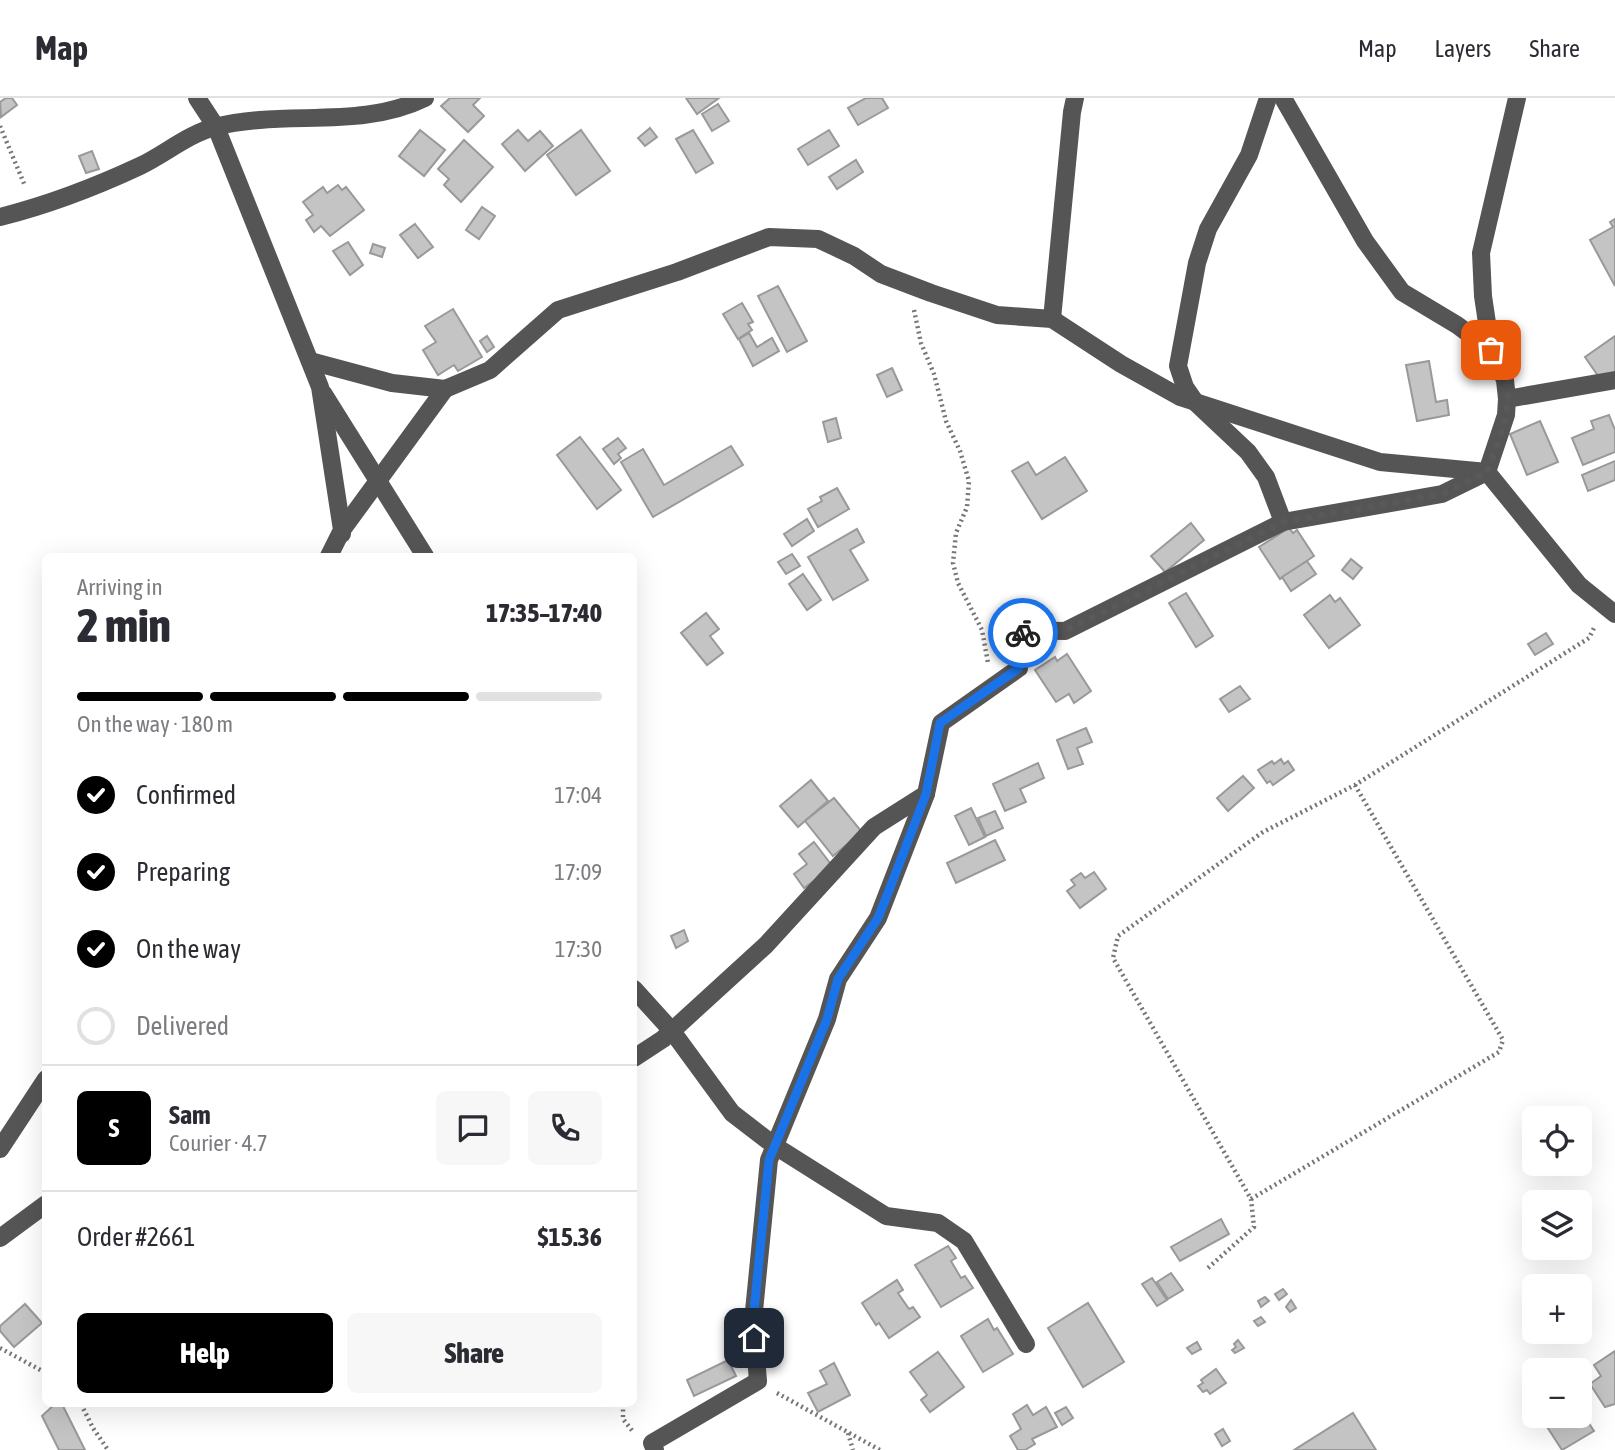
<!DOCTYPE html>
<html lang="en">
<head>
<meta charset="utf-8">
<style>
  body { margin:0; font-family:"Asap Condensed",sans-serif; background:#f7f7f7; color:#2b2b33; height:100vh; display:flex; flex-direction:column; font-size:26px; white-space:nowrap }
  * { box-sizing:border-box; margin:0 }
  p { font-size:23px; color:#7c7c81 }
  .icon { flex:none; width:38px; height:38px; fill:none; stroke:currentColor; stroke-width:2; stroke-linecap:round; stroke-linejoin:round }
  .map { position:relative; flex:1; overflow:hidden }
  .drawer { position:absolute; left:42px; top:455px; width:595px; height:854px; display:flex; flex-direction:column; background:#fff; border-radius:10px; box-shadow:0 7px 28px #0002 }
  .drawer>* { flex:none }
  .fabs { position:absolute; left:1522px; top:1008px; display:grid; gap:14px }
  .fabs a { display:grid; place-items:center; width:70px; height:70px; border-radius:10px; background:#fff; box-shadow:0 7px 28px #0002; font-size:35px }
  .pin { position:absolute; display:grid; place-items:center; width:60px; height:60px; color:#fff; margin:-30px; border-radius:14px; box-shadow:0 4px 10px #0006 }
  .courier { position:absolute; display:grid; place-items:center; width:70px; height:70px; margin:-35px; border:5px solid #1a73e8; border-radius:50%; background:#fff; color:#222; box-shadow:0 2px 9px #0007 }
  .head em { font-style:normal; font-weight:800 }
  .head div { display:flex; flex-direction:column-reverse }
  .head { display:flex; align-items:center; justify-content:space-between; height:119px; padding:0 35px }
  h1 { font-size:46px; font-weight:800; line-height:52px }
  .bar { display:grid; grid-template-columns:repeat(4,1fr); gap:10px 7px; align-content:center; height:84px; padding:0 35px }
  .bar i { height:9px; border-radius:5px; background:#e1e1e2 }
  .bar .current { background:#000 }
  .bar p { grid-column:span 4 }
  .line { display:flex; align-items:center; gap:18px; padding:0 35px; border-top:2px solid #e1e1e2 }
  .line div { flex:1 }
  .round { display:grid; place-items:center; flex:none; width:74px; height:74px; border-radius:10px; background:#f7f7f7 }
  ol { padding:0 35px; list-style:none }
  li { display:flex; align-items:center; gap:21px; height:77px }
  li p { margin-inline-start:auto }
  li .icon { padding:7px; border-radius:50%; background:#000; color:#fff; stroke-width:4 }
  li:last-child { color:#7c7c81 }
  li i { width:38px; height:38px; border:4px solid #e1e1e2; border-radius:50% }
  .button { display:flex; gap:14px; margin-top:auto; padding:14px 35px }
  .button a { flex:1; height:80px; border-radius:10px; background:#000; color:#fff; font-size:28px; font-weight:800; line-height:80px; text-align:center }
  .button a+a { background:#f7f7f7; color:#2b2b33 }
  header { display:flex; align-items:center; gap:42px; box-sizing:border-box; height:98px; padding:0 35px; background:#fff; border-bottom:2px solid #e1e1e2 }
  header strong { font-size:33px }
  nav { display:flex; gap:38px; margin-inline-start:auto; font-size:24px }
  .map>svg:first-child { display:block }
  .building { fill:#c4c4c4; stroke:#999; stroke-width:2 }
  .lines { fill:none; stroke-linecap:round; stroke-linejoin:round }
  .path { stroke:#777; stroke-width:4.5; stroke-dasharray:2 3.5; stroke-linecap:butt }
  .minor { stroke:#555; stroke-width:18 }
  .done { stroke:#595959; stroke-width:7; stroke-dasharray:0 12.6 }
  .route { stroke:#1a73e8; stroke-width:9 }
</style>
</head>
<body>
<header>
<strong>Map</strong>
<nav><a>Map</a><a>Layers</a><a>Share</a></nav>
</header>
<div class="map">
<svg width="1615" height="1352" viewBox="0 0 1615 1352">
  <rect width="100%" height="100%" fill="#fff"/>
  <g class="building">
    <polygon points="6,0 12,0 17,7 1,19 0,4"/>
    <polygon points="450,0 480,0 473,7 484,18 468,34 441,8"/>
    <polygon points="686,0 719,0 697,16"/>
    <polygon points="866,0 882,0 888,10 858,27 848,10"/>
    <polygon points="718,6 729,23 712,33 702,16"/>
    <polygon points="650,30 657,39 645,48 638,40"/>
    <polygon points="420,32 445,52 424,78 399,58"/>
    <polygon points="518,32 528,43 540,33 553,48 525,73 502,46"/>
    <polygon points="581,32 610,73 576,97 547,57"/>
    <polygon points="693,32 713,65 696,75 676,41"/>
    <polygon points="829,32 839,48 808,67 798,51"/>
    <polygon points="464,42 493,69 461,104 444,87 449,81 438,71"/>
    <polygon points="92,53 99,71 86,75 79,58"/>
    <polygon points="856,62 863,74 837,91 829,79"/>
    <polygon points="338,87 342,92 346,89 364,112 330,138 321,128 314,134 306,122 313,117 303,104 323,89 327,95"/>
    <polygon points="482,109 495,118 479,141 466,132"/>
    <polygon points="1615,121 1615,188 1590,142 1613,129 1610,124"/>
    <polygon points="415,126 433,149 418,160 400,137"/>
    <polygon points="348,144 363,167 350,177 333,153"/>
    <polygon points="373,146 385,150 382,159 370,155"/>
    <polygon points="778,188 807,243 787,254 758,198"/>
    <polygon points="742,205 753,224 748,226 752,232 738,241 723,216"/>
    <polygon points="453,211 482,259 458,273 454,267 438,277 423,252 436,244 425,228"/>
    <polygon points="749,235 757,249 772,240 779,253 753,268 739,241"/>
    <polygon points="487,238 494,249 487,254 480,243"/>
    <polygon points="1615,238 1615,276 1603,285 1585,259"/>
    <polygon points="1429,263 1436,304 1447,302 1449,317 1417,323 1406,267"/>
    <polygon points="892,270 902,292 887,299 877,277"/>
    <polygon points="1609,317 1615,332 1615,354 1583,367 1572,340 1594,331 1591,323"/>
    <polygon points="836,320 841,340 828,344 823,324"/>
    <polygon points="1540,323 1558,364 1527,377 1510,336"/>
    <polygon points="580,339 621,392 597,411 557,357"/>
    <polygon points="618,340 626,350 618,356 621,360 614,366 603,351"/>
    <polygon points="731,348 743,367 653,419 621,364 643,351 664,387"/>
    <polygon points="1065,359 1087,393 1042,421 1012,373 1028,364 1036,377"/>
    <polygon points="1615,363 1615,382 1588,393 1582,377"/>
    <polygon points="837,390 849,411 818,429 808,411 822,403 820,399"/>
    <polygon points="807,421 814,433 792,448 784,436"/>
    <polygon points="1191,425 1204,442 1165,474 1151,458"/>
    <polygon points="1289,430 1293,435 1297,432 1314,458 1280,481 1259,449"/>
    <polygon points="857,431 864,444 850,452 868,482 833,502 808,459"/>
    <polygon points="792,456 800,468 786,476 778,464"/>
    <polygon points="1351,461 1362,470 1353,481 1342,472"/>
    <polygon points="1307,463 1316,476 1291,493 1282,479"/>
    <polygon points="803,476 821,502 807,512 789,486"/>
    <polygon points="1186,495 1213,538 1196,549 1169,505"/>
    <polygon points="1330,497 1335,504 1340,500 1360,527 1329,550 1304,517"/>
    <polygon points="706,515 719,531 710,538 723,555 707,567 681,535"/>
    <polygon points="1546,535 1553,546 1535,557 1528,546"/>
    <polygon points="1067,556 1091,593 1074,605 1069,596 1056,604 1035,572 1055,559 1057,563"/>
    <polygon points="1240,588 1250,601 1229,614 1220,601"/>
    <polygon points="1086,630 1092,644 1077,650 1083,666 1068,671 1057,642"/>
    <polygon points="1281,661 1284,666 1288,663 1294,672 1273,687 1270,683 1267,685 1258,672 1272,663 1274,666"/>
    <polygon points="1038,665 1044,680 1020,691 1026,704 1005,713 993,686"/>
    <polygon points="1243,678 1254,690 1228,713 1217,700"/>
    <polygon points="811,682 828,703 798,729 780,708"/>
    <polygon points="834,700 862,734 833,758 805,723"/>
    <polygon points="971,710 985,739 969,747 955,718"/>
    <polygon points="995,713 1003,730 986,738 978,720"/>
    <polygon points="995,742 1005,762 956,785 947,765"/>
    <polygon points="814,744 833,769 804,790 794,776 807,766 799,756"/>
    <polygon points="1094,774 1106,791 1080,810 1067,793 1075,787 1071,782 1081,775 1085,780"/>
    <polygon points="684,832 688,843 676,850 671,838"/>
    <polygon points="1221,1121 1229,1136 1180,1163 1171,1149"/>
    <polygon points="948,1148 956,1160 951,1163 961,1180 965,1178 973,1190 941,1209 915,1167"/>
    <polygon points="1171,1175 1183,1192 1168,1201 1157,1184"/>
    <polygon points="1152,1180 1167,1202 1157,1208 1142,1186"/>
    <polygon points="897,1182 903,1192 898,1195 909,1211 913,1209 920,1219 889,1240 879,1225 876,1227 862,1205"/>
    <polygon points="1283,1191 1287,1196 1279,1202 1275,1196"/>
    <polygon points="1265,1199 1269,1203 1261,1209 1258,1203"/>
    <polygon points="1291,1202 1296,1210 1290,1214 1286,1209"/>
    <polygon points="1088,1205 1124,1264 1083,1289 1048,1230"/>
    <polygon points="25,1206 42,1225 14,1249 0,1233 0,1228"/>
    <polygon points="1261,1219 1265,1224 1258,1228 1254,1223"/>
    <polygon points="988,1221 994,1232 997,1230 1013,1256 983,1274 961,1238"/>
    <polygon points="1238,1242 1244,1250 1235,1255 1232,1252 1236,1249 1234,1246"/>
    <polygon points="1197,1244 1201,1251 1192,1256 1187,1250"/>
    <polygon points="1615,1253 1615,1306 1605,1309 1590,1286 1601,1278 1594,1267"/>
    <polygon points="938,1254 964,1289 930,1314 921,1302 927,1297 910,1274"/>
    <polygon points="728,1262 736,1278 694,1298 687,1282"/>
    <polygon points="834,1265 850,1297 818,1314 808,1295 827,1286 820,1273"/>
    <polygon points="1216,1271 1226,1285 1210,1296 1207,1292 1203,1294 1198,1288 1203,1285 1201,1282"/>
    <polygon points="55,1306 62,1306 85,1352 59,1352 42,1318"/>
    <polygon points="1027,1307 1033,1317 1046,1309 1057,1329 1032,1341 1035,1346 1025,1352 1018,1352 1010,1338 1021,1331 1013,1316"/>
    <polygon points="1066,1309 1073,1320 1062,1327 1055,1315"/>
    <polygon points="1580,1312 1594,1333 1562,1352 1540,1318 1580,1318"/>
    <polygon points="1353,1315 1376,1352 1294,1352"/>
    <polygon points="1223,1331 1230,1343 1222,1348 1215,1336"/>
  </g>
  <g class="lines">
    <g class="path">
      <polyline points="0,28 25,88"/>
      <polyline points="914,212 921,245 934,276 946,323 960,353 969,383 967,409 956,435 953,465 958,485 982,532 988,565"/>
      <polyline points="1251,1101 1499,954 1503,942 1355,687"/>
      <polyline points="1208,1170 1254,1129 1251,1101 1113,860 1118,838 1263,734 1355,687 1589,540 1595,528"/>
      <polyline points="0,1250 46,1275"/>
      <polyline points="777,1295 880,1352"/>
      <polyline points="81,1306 93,1330 108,1352"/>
      <polyline points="623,1306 623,1321 634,1335"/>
      <polyline points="848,1335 853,1352"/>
    </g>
    <g class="minor">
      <polyline points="197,0 216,29 320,289 342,432 329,458"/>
      <polyline points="1268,0 1249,57 1208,131 1197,165 1178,268 1185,289 1196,305 1248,354 1266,379 1283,424"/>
      <polyline points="1283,0 1365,143 1402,194 1457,227 1491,252"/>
      <path d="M 0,119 C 48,107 95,89 140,68 C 165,56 188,36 215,29 C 284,11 360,32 425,0"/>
      <polyline points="1052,221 1072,14 1075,0"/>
      <polyline points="310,263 392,285 445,291 490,272 558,212 677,174 769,139 818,141 854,158 881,176 931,195 997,217 1052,221 1121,266 1180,299 1380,364 1487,374 1579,487 1615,516"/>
      <polyline points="323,295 425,458"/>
      <polyline points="1507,301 1615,282"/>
      <polyline points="342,436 342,432 445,291"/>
      <polyline points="634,891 672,933 732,1015 775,1048 886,1118 938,1125 964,1143 1026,1246"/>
      <polyline points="634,960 663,941 766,847 874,729 926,696 941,625 1019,570 1023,532 1065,533 1283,424 1442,396 1487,374 1506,317 1507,301 1505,282 1491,252 1483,198 1481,155 1517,0"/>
      <polyline points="0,1051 46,981"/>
      <polyline points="0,1140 46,1106"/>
      <polyline points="655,1352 652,1345 758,1283 753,1223 769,1062 827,921 838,881 878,820 926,696"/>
    </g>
  </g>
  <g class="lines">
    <path class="done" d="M 1023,535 L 1023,532 L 1065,533 L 1283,424 L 1442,396 L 1487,374 C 1497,346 1514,312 1506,282 C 1503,272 1495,261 1491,252"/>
    <polyline class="route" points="754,1240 753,1223 769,1062 827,921 838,881 878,820 888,795 926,696 940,625 1019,570 1023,535"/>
  </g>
</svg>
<div class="fabs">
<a><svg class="icon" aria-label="locate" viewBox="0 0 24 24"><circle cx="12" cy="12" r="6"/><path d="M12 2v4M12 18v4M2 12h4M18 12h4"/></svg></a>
<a><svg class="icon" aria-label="layers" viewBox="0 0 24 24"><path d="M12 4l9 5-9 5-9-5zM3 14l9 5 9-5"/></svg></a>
<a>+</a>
<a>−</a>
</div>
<div class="pin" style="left:1491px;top:252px;background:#ea580c"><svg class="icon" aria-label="bag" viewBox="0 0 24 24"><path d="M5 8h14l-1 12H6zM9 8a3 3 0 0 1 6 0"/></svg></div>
<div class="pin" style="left:754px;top:1240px;background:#1f2937"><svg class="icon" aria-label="home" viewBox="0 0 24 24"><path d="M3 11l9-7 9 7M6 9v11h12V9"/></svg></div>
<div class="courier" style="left:1023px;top:535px"><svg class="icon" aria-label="bike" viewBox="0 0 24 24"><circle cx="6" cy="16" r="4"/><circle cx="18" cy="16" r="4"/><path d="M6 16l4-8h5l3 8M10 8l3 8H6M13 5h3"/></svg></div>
<section class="drawer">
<div class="head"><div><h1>2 min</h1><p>Arriving in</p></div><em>17:35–17:40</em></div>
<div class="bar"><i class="current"></i><i class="current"></i><i class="current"></i><i></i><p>On the way · 180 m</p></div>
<ol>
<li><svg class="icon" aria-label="check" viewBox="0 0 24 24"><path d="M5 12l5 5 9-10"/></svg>Confirmed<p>17:04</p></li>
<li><svg class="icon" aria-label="check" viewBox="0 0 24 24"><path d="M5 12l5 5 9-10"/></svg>Preparing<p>17:09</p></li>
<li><svg class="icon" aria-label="check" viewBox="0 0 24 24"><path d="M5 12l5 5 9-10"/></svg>On the way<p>17:30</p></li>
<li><i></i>Delivered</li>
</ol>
<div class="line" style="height:126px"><b class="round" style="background:#000;color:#fff">S</b><div><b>Sam</b><p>Courier · 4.7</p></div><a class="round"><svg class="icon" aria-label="chat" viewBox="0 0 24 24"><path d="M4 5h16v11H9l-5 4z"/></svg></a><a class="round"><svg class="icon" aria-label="phone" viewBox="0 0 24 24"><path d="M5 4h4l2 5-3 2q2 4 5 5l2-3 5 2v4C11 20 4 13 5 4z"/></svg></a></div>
<div class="line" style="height:91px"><div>Order #2661</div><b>$15.36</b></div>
<div class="button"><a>Help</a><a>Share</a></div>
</section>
</div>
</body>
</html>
